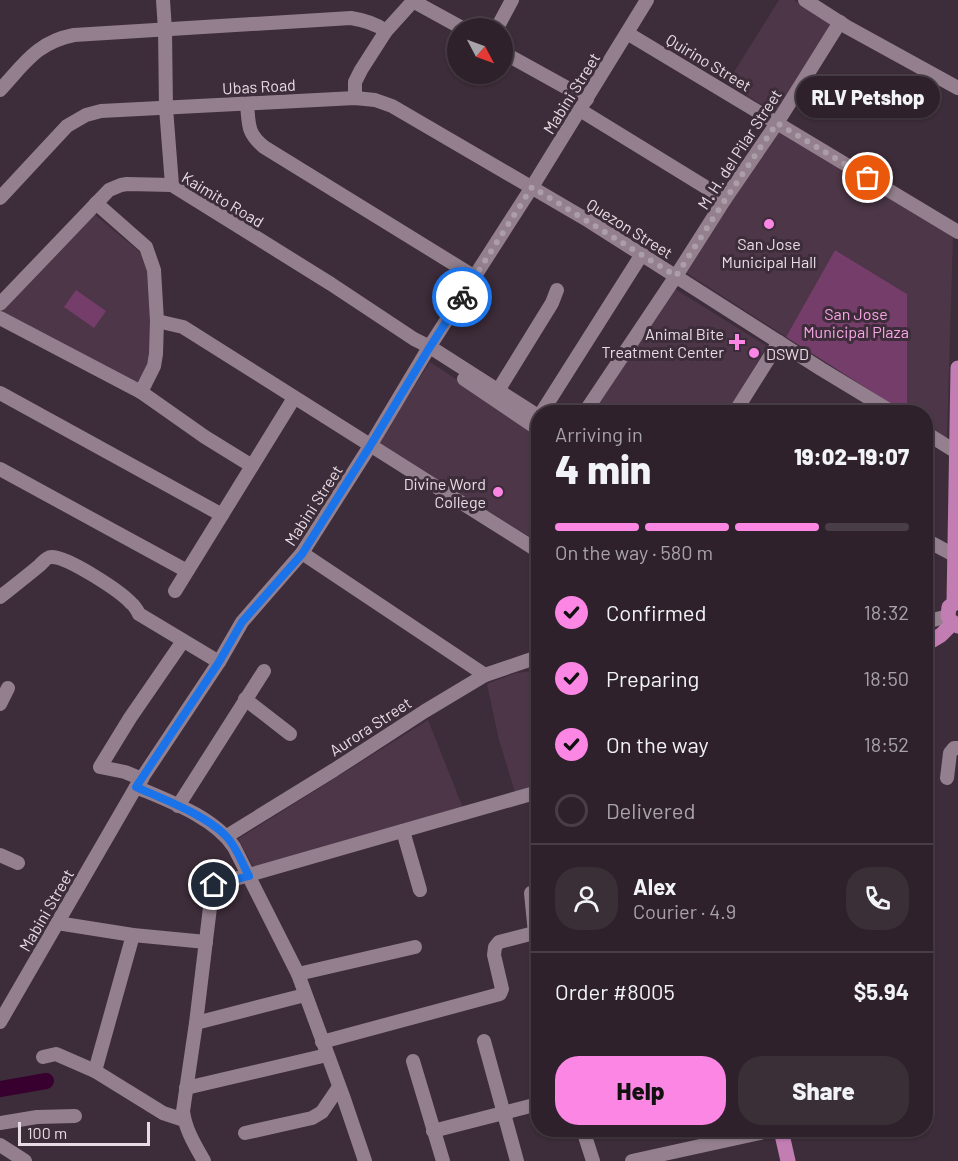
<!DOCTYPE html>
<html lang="en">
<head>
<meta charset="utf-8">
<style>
  body { margin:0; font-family:Barlow,sans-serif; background:#3a2e37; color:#f1f3f6; height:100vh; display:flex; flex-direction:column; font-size:22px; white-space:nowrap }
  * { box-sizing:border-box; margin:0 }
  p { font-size:20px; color:#a7a3a9 }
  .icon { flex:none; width:33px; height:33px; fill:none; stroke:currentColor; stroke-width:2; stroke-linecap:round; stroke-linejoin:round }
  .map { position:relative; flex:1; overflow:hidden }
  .side { position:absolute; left:531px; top:405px; width:402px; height:732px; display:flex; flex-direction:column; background:#2e212b; border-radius:24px; box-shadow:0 2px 4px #0004,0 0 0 2px #493e47 }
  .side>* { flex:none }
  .needle { width:39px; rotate:131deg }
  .fabs { position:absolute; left:447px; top:18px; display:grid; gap:12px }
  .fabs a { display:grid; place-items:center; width:66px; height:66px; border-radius:50%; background:#2e212b; box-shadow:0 2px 4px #0004,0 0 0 2px #493e47; font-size:30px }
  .scale { position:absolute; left:18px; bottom:15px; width:132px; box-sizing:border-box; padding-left:6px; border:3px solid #e7dce4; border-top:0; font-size:16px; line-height:21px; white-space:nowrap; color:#e7dce4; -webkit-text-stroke:4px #3d2c39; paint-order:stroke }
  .pin { position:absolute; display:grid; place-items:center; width:51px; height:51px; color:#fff; margin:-26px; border:3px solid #fff; border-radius:50%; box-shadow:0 2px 6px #0007 }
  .courier { position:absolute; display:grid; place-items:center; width:60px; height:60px; margin:-30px; border:4px solid #1a73e8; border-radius:50%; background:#fff; color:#222; box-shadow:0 2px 8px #0007 }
  .bubble { position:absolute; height:42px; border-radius:21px; background:#2e212b; box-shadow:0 2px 4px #0004,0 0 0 2px #493e47; font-size:20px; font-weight:800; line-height:42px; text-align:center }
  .head em { font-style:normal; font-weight:800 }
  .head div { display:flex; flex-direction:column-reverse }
  .head { display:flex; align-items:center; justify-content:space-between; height:102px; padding:0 24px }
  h1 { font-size:39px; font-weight:800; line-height:45px }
  .bar { display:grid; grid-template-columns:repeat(4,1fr); gap:9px 6px; align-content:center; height:72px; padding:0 24px }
  .bar i { height:8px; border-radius:4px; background:#493e47 }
  .bar .on { background:#fc86e4 }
  .bar p { grid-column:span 4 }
  .line { display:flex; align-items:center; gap:15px; padding:0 24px; border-top:2px solid #493e47 }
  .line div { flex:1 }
  .round { display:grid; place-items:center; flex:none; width:63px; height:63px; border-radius:24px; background:#3a2e37 }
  ol { padding:0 24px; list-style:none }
  li { display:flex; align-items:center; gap:18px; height:66px }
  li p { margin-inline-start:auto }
  li .icon { padding:6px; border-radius:50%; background:#fc86e4; color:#111; stroke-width:4 }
  li:last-child { color:#a7a3a9 }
  li i { width:33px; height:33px; border:3px solid #493e47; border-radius:50% }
  .cta { display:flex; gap:12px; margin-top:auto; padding:12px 24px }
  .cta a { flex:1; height:69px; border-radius:24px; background:#fc86e4; color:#111; font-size:24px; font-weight:800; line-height:69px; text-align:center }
  .cta a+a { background:#3a2e37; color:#f1f3f6 }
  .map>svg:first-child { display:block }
  .built { fill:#4c3647 }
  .green { fill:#753d69 }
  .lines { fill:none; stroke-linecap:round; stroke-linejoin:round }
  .river { stroke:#37002f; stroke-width:16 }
  .minor { stroke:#937f8d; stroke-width:14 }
  .major { stroke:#c27db3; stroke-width:15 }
  .done { stroke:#ac9ea8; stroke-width:6; stroke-dasharray:0 10.8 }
  .route { stroke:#1a73e8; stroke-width:8 }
  .poi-dot { fill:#fc86e4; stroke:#3d2c39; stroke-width:2 }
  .labels { text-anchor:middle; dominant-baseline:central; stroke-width:6; stroke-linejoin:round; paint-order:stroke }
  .street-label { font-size:16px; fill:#e7dce4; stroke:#3d2c39 }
  .poi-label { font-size:16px; fill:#e7dce4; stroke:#3d2c39; text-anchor:end }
  .park-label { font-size:16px; fill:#f9a6e6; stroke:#3d2c39 }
</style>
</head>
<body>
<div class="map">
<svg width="958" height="1161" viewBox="0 0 958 1161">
  <rect width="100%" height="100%" fill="#3d2c39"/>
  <g class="built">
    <polygon points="779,0 794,0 832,24 775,113 727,83"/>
    <polygon points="778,132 953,237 947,439 926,426 926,412 907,412 907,294 835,250 786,337 685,272"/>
    <polygon points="94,214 140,252 148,273 152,321 151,351 148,364 138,385 2,312"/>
    <polygon points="675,289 767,346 728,412 593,412"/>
    <polygon points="430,362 538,433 538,542 378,442"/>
    <polygon points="533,671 538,712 538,786 515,792 499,740 487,684 516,673"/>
    <polygon points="428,720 463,808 254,868 238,839"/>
  </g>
  <g class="green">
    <polygon points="835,250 907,294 907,412 904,412 786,337"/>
    <polygon points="76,290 106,311 94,328 64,307"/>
  </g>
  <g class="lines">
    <polyline class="river" points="0,1089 46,1081"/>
    <g class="minor">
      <polyline points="163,0 165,30 166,108 172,185"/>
      <polyline points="805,0 847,27 958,88"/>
      <polyline points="413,1 462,28"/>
      <polyline points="497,28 512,0"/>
      <polyline points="627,33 958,232"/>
      <polyline points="502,52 587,99"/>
      <path d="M 0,90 C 24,64 37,42 74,35 L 351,18 C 364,20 375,23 386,31"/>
      <polyline points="355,98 355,82 361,70 386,31 414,0"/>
      <path d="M 247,104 C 249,125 247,133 264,147 L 475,277"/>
      <polyline points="580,110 725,199"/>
      <polyline points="0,198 67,126 86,115 101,111 355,98 375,100 392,106 589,221 821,369 892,412"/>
      <polyline points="96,203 146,247 154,270 157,321 156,354 154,366 141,392"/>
      <polyline points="0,304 109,190 121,185 127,184 172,185 331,284 414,339 430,347 538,416"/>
      <polyline points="0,318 141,392 205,437 252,466"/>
      <polyline points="157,321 183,327 538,551"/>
      <polyline points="464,379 538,429"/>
      <polyline points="0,393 222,515"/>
      <polyline points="494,397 552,303 557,290"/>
      <polyline points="542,412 642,254"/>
      <polyline points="585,412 676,276 725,199 777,123 840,22"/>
      <polyline points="735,412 779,342"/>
      <polyline points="926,433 958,453"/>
      <polyline points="0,469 187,571"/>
      <polyline points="926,540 956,556"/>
      <polyline points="302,553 485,675"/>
      <polyline points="175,591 294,398"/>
      <path d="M 0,597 C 14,586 27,576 40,565 C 43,562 47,557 51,557 C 67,556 120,591 131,603 C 135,606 137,610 139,614 L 219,662"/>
      <polyline points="926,622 948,616"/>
      <polyline points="535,658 538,681"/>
      <polyline points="245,699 290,734"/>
      <polyline points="0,704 8,688"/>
      <polyline points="947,778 950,753 954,748 958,748"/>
      <polyline points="142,779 125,772 100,767 130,718 183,641"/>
      <path d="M 136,787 C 169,801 214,817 234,847 L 298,974 L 344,1099 L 365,1161"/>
      <polyline points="178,806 264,671"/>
      <polyline points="403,831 420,890"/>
      <polyline points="227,836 334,770 425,711 485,675 538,657"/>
      <polyline points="0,855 18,863"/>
      <polyline points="57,923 133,935 206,942"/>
      <polyline points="535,933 531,893 538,892"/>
      <polyline points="298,974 415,947"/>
      <polyline points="0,1022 136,787 219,662 242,622 302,553 370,446 428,349 532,187 647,0"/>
      <polyline points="196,1023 305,995"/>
      <polyline points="484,1041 517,1161"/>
      <polyline points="322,1042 500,994 502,989 494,955 495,947 499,942 538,932"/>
      <polyline points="43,1057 56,1054 95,1071 163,1113 184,1120"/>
      <polyline points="413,1061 443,1161"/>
      <polyline points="95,1071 133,935"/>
      <polyline points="186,1088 327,1055"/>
      <polyline points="0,1123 37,1117 75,1116"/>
      <polyline points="583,1130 593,1161"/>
      <polyline points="433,1131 538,1104"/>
      <polyline points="245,1133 312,1118 322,1112 339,1087"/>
      <polyline points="0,1145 25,1161"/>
      <path d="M 204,1161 C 195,1145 185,1129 183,1111 L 196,1023 L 212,891 L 214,885 L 538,792"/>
      <polyline points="632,1161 773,1130"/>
    </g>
    <g class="major">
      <polyline points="958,601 949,607 948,616 950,620 958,626"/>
      <polyline points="954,603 958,368"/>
      <polyline points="926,644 941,635 953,623"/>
      <polyline points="781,1130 788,1161"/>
    </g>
  </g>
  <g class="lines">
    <polyline class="done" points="462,297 532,187 676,276 725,200 777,123 868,178"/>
    <path class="route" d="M 214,885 L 249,876 C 242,863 236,846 226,836 C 206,815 163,799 136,787 L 219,662 L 242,622 L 302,554 L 370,446 L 428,350 L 462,297"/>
  </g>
  <g class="poi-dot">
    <circle cx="769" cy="224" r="6"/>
    <path d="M734 333h6v6h6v6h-6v6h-6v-6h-6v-6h6z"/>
    <circle cx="754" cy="353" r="6"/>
    <circle cx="498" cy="492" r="6"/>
  </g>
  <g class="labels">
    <g class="street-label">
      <text transform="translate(709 62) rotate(31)">Quirino Street</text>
      <text transform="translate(259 86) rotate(-3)">Ubas Road</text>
      <text transform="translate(571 93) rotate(-58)">Mabini Street</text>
      <text transform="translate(739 149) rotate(-57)">M. H. del Pilar Street</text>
      <text transform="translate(223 199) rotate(31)">Kaimito Road</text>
      <text transform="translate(630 228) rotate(32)">Quezon Street</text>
      <text transform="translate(313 505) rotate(-57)">Mabini Street</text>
      <text transform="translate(370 726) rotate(-33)">Aurora Street</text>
      <text transform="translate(46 910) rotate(-60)">Mabini Street</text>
    </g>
    <g class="poi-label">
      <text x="769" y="243" text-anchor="middle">San Jose<tspan x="769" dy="18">Municipal Hall</tspan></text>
      <text x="724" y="333">Animal Bite<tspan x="724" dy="18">Treatment Center</tspan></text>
      <text x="766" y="353" text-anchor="start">DSWD</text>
      <text x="486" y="483">Divine Word<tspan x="486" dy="18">College</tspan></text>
    </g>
    <g class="park-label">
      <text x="856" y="313">San Jose<tspan x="856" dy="18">Municipal Plaza</tspan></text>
    </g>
  </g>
</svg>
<div class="fabs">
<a><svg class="needle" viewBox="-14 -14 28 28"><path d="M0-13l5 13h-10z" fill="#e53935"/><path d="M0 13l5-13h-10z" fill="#a7a3a9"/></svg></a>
</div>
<div class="scale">100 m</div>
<div class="pin" style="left:868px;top:178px;background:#ea580c"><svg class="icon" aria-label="bag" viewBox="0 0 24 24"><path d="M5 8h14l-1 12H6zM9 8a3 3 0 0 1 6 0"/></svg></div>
<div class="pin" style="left:214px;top:885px;background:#1f2937"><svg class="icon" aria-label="home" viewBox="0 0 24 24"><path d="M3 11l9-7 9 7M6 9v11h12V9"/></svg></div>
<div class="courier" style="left:462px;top:297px"><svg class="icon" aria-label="bike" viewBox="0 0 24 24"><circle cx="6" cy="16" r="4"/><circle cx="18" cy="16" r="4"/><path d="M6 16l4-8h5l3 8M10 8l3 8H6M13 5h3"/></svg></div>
<div class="bubble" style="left:796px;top:76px;width:144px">RLV Petshop</div>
<section class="side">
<div class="head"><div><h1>4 min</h1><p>Arriving in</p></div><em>19:02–19:07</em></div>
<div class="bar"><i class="on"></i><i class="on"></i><i class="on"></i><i></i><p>On the way · 580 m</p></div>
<ol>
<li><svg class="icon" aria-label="check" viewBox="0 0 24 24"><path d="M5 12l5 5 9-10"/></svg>Confirmed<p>18:32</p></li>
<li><svg class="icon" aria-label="check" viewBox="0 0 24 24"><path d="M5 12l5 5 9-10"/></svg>Preparing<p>18:50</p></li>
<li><svg class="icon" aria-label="check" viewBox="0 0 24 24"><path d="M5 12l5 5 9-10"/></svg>On the way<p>18:52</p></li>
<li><i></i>Delivered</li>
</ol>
<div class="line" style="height:108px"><a class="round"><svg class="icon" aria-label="person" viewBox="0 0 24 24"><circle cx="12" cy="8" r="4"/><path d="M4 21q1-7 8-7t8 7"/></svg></a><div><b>Alex</b><p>Courier · 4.9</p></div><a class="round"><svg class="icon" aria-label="phone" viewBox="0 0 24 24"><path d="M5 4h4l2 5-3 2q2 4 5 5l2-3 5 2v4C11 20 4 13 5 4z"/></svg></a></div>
<div class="line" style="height:78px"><div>Order #8005</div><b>$5.94</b></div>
<div class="cta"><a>Help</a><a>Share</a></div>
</section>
</div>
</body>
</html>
